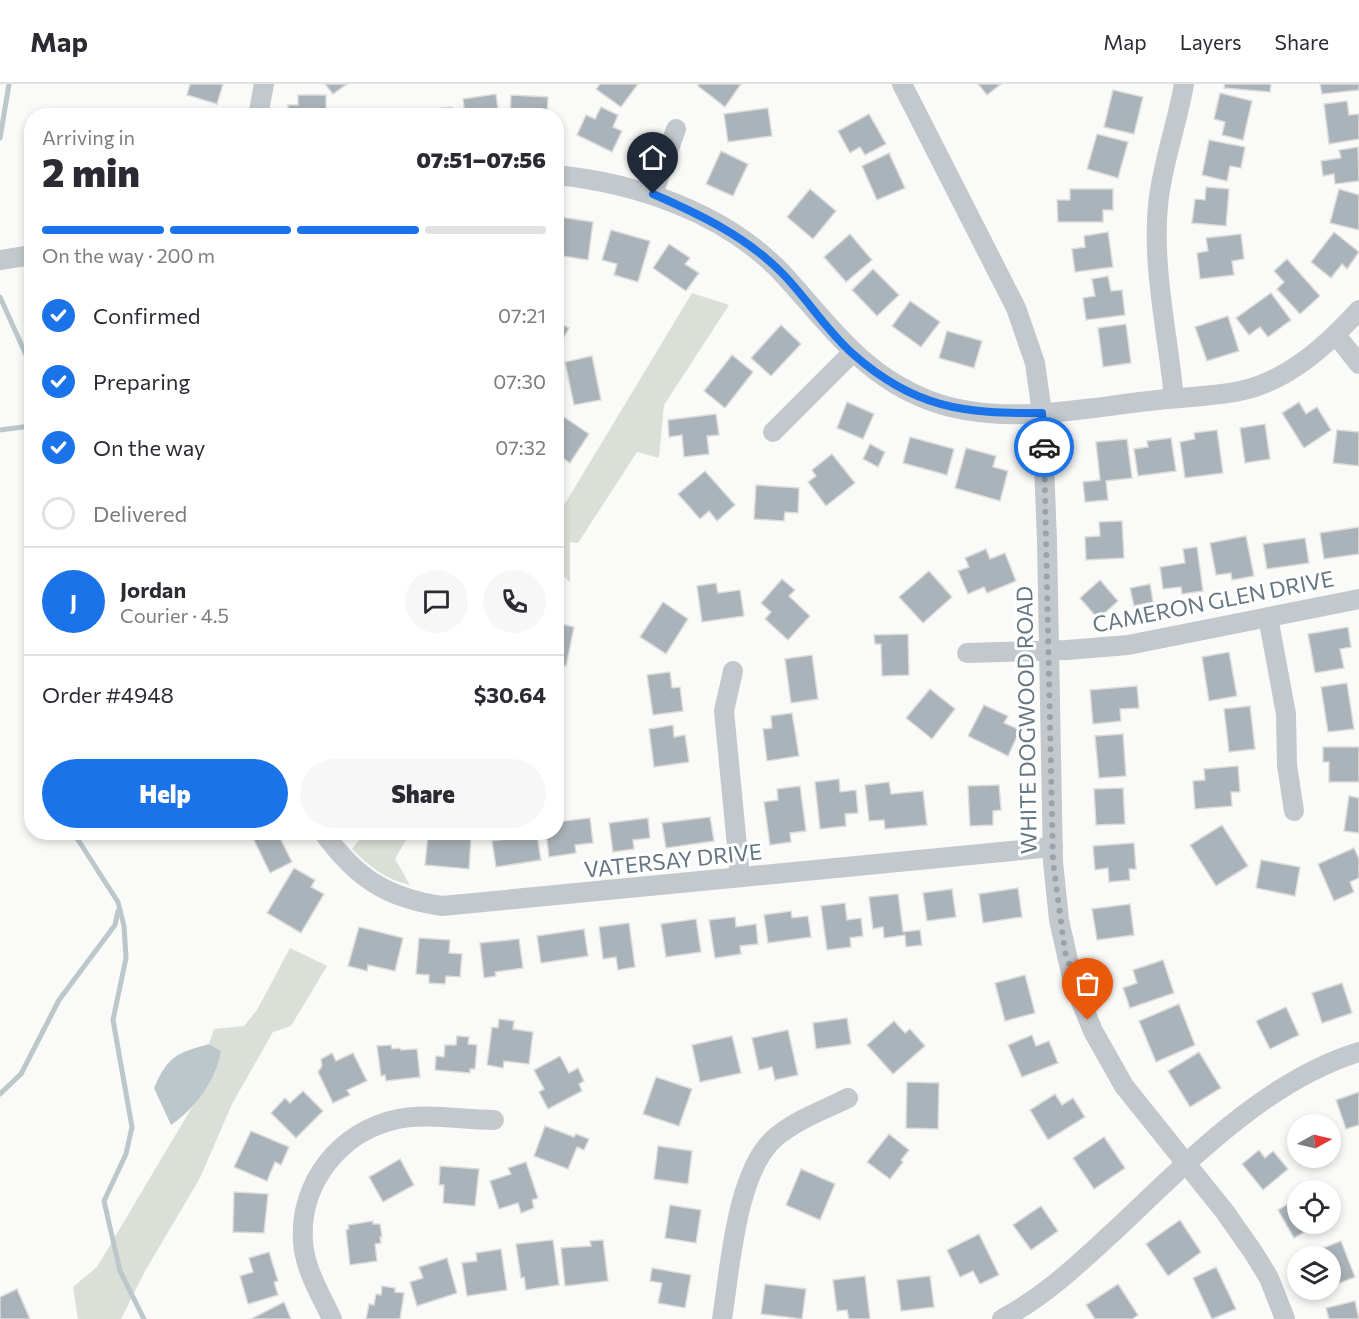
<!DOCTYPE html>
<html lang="en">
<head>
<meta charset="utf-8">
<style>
  body { margin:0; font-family:Commissioner,sans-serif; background:#f7f7f7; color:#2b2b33; height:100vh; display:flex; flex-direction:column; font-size:22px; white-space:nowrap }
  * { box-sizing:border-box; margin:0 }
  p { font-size:20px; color:#7c7c81 }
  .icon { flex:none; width:33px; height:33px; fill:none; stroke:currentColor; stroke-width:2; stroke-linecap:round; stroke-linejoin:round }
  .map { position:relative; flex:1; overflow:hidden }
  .panel { position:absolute; left:24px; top:24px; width:540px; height:732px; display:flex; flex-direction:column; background:#fff; border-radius:24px; box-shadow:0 3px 9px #0003 }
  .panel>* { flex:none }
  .needle { width:39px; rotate:82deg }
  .tools { position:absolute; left:1287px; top:1030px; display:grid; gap:12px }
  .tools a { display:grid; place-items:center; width:54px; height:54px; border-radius:50%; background:#fff; box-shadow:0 3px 9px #0003; font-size:30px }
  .pin { position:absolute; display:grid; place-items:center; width:51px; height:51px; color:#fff; margin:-62px -26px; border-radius:50% 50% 50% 0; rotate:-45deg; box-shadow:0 0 6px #0007 }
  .pin .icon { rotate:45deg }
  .courier { position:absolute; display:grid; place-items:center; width:60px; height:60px; margin:-30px; border:4px solid #1a73e8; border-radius:50%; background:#fff; color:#222; box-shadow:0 2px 8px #0007 }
  .summary em { font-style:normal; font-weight:800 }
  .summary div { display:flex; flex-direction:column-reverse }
  .summary { display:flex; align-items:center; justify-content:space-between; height:102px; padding:0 18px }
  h1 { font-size:39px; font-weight:800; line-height:45px }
  .bar { display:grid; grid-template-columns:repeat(4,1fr); gap:9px 6px; align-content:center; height:72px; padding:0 18px }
  .bar i { height:8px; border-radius:4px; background:#e1e1e2 }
  .bar .on { background:#1a73e8 }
  .bar p { grid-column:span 4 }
  .line { display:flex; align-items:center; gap:15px; padding:0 18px; border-top:2px solid #e1e1e2 }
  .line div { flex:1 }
  .round { display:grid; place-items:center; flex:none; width:63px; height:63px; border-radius:32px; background:#f7f7f7 }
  ol { padding:0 18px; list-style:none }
  li { display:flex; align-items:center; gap:18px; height:66px }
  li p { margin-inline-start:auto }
  li .icon { padding:6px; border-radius:50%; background:#1a73e8; color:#fff; stroke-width:4 }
  li:last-child { color:#7c7c81 }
  li i { width:33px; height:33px; border:3px solid #e1e1e2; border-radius:50% }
  .primary-button { display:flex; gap:12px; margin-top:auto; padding:12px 18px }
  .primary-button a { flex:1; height:69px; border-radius:36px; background:#1a73e8; color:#fff; font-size:24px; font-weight:800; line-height:69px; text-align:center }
  .primary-button a+a { background:#f7f7f7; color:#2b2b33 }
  header { display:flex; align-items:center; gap:36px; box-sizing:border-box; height:84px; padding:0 30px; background:#fff; border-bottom:2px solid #e1e1e2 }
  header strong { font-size:28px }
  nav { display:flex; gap:33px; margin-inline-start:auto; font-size:21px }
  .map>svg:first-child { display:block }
  .green { fill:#dadfd7 }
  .water { fill:#bbc7cb }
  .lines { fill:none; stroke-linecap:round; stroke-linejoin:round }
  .stream { stroke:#bbc7cb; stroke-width:5 }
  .building { fill:#aab3b9; stroke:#dcdcda; stroke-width:1.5 }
  .minor { stroke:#c3c8cc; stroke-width:20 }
  .done { stroke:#99a4ac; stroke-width:6; stroke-dasharray:0 10.8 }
  .route { stroke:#1a73e8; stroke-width:8 }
  .labels { text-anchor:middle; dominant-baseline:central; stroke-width:6; stroke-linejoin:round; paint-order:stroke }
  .street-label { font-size:22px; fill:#657683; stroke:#fff }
</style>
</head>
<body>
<header>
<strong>Map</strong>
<nav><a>Map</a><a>Layers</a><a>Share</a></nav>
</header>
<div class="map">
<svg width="1359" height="1235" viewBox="0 0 1359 1235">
  <rect width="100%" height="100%" fill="#fafaf8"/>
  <g class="green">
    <polygon points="692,209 729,221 664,321 659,374 637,368 578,459 570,458 570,498 557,486 557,433"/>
    <path d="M 364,749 L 410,749 L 395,775 L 410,801 C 385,795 370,783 352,765 Z"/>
    <polygon points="290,864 327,882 291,942 273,948 232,1020 200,1094 145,1187 121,1235 78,1235 73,1203 97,1183 198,1013 221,967 209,960 214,945 244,942 257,926"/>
  </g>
  <path class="water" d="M 209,960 L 221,967 C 216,995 196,1024 171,1041 L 154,1004 C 168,972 176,969 209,960 Z"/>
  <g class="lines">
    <g class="stream">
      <polyline points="0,54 9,0"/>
      <polyline points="0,213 31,282 29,334 32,349"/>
      <polyline points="0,346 30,342"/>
      <polyline points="73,748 118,818 124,842 126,874 113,936 132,1043 126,1070 104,1117 120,1187 144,1235"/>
      <polyline points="0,1010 21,990 59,916 115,841 118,827"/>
    </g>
  </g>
  <g class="building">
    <polygon points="190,0 223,0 217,20 187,11"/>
    <polygon points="325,0 347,0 333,10"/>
    <polygon points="600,0 638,0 621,23 596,5"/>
    <polygon points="699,0 741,0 725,23 698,2"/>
    <polygon points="978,0 1001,0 987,11"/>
    <polygon points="1225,0 1271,0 1270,8 1224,4"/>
    <polygon points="1320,0 1359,0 1359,6 1322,10"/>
    <polygon points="1113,6 1143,13 1134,50 1104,43"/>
    <polygon points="1220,9 1252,17 1243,56 1222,51 1225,38 1214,35"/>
    <polygon points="496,10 499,32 465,32 463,15"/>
    <polygon points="298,11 326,11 326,32 288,32 288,21 298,21"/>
    <polygon points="511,11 548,13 547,32 510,32"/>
    <polygon points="1347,17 1349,31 1359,30 1359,55 1329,60 1324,20"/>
    <polygon points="452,23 453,32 416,32 416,28"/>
    <polygon points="601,23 618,31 613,43 622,47 612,68 577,51 586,31 595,35"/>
    <polygon points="768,24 772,52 728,58 724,30"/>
    <polygon points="869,30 886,60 865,71 860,63 850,69 838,47"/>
    <polygon points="1097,50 1128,58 1118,94 1087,85"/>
    <polygon points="1209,56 1245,63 1241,84 1230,82 1227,97 1202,91"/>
    <polygon points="1358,63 1359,97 1335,100 1334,90 1323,92 1321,77 1341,74 1339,66"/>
    <polygon points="721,67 748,80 733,112 706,100"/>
    <polygon points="889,69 905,104 877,116 862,82"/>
    <polygon points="1206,103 1229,105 1226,142 1192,139 1195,115 1205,116"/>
    <polygon points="810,105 836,127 813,155 787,133"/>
    <polygon points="1070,105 1113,105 1113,126 1103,126 1103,138 1058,138 1057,116 1070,116"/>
    <polygon points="1339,105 1359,111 1359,146 1330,139"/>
    <polygon points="560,133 593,138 588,176 556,171"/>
    <polygon points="611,146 650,157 638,198 614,191 617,180 602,176"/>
    <polygon points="1108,148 1113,183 1075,188 1072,165 1085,163 1084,152"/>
    <polygon points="1334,148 1359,168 1347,185 1342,180 1331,194 1311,178"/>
    <polygon points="850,150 872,176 846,198 824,173"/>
    <polygon points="1241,150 1244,175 1232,177 1234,191 1200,195 1197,169 1208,167 1206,154"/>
    <polygon points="669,160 690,174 685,180 699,189 686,207 653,184"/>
    <polygon points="1287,175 1320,212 1300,230 1277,205 1284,198 1274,187"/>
    <polygon points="873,185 899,211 877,232 852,206"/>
    <polygon points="1108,192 1111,207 1122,206 1125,231 1086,236 1083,214 1095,212 1092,195"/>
    <polygon points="1271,209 1291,236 1268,253 1260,243 1249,251 1236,234"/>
    <polygon points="910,217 940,238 921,263 892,242"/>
    <polygon points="1228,232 1239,267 1207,277 1195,243"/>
    <polygon points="556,237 569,244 556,268"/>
    <polygon points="1126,240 1131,279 1103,283 1098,244"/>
    <polygon points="781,241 801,260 771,292 751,274"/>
    <polygon points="947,247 982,257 974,284 939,274"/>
    <polygon points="732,271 753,288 725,324 704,307"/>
    <polygon points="592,272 601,316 574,321 565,278"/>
    <polygon points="847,318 874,330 863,355 837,344"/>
    <polygon points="1299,318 1306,330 1317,323 1331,346 1304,364 1282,329"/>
    <polygon points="558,329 589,350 570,379 556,370"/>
    <polygon points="716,330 719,351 707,352 709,370 684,373 682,351 669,353 668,336"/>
    <polygon points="1265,340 1270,375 1245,379 1240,344"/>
    <polygon points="1217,346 1223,389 1185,394 1180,358 1195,355 1194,349"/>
    <polygon points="1337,346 1359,348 1359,382 1333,379"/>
    <polygon points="910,353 954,365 947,391 903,379"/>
    <polygon points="1171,354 1176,387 1138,392 1134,365 1148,363 1147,357"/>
    <polygon points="1127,355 1132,394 1106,397 1108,416 1085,418 1083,398 1100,396 1096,358"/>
    <polygon points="870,360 885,368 878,383 863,375"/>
    <polygon points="966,364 996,372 993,383 1008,387 1000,417 955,404"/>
    <polygon points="832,370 855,399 826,422 808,398 816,392 812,386"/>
    <polygon points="705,387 735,421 717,437 709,427 700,435 678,410"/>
    <polygon points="756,401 799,404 798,429 785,428 784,437 754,435"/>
    <polygon points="1122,437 1124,474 1086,476 1085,453 1100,452 1099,438"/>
    <polygon points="1359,443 1359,470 1324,475 1320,449"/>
    <polygon points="1246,452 1254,492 1232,496 1231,489 1216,491 1210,459"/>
    <polygon points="1305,454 1309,479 1267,485 1263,460"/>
    <polygon points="1197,463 1203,507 1182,510 1181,503 1163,505 1160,483 1185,479 1183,465"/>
    <polygon points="986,465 990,475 1005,469 1016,497 987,509 984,503 968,510 958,487 969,483 965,474"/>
    <polygon points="929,487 952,513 923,539 899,513"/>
    <polygon points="782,495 795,506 789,512 810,532 788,556 765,535 771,528 761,519"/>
    <polygon points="1100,496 1118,517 1098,535 1080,514"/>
    <polygon points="716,499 718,509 740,506 744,532 702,538 697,502"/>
    <polygon points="1150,500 1153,518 1134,522 1130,504"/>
    <polygon points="663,518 688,535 666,570 640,553"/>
    <polygon points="556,539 574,543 566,582 556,580"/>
    <polygon points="1348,543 1351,563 1340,565 1344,584 1315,589 1308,550"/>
    <polygon points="908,550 909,591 882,592 881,560 875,560 874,551"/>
    <polygon points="1229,568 1237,612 1209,617 1202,573"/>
    <polygon points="812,571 818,615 791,619 785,575"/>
    <polygon points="670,588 672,604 680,603 683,627 653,631 647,591"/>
    <polygon points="1347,599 1354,645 1328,648 1321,603"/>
    <polygon points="1137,602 1139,624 1120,625 1121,637 1093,640 1090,606"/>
    <polygon points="930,605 955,625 932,655 906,634"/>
    <polygon points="984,621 1008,632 1004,639 1020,646 1008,672 968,652"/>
    <polygon points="1250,622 1255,665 1229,668 1224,625"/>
    <polygon points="792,629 799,672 767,677 763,645 772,644 771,632"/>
    <polygon points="673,641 674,653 685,651 689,678 654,683 649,645"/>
    <polygon points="1123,650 1126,692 1099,694 1095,652"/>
    <polygon points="1323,663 1359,663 1359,698 1329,698 1329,678 1323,678"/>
    <polygon points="1238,682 1240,708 1231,708 1232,722 1195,725 1193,697 1205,696 1204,685"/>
    <polygon points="839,695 840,708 856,706 858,729 845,730 846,742 820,745 815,698"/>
    <polygon points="889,698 891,710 923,707 927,741 885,745 884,736 869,737 865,701"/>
    <polygon points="999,701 1001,726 993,727 993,741 970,742 968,702"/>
    <polygon points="800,702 806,747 790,749 791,758 770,761 764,718 778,716 777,705"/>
    <polygon points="1123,704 1125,740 1096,741 1094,705"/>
    <polygon points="1349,712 1359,714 1359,749 1344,747"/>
    <polygon points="710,733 714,757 666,764 662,739"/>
    <polygon points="590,734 593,759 575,761 576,769 549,773 546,748 556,748 556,738"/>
    <polygon points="648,734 650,754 633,756 634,765 613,768 609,739"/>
    <polygon points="1222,741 1248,782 1216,802 1190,761"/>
    <polygon points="254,748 277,748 292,778 270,789 251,750"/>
    <polygon points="428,751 471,754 469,785 425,781"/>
    <polygon points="537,751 541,776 496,783 492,757"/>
    <polygon points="1134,759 1136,785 1129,785 1130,796 1109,798 1108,784 1095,786 1093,762"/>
    <polygon points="1354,764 1359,775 1359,794 1350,798 1354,808 1334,817 1318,780"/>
    <polygon points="1261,776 1300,783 1295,812 1256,804"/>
    <polygon points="294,784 315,796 311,803 324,810 301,849 267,829"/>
    <polygon points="1018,804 1022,833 983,839 979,810"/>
    <polygon points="952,805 956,833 927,837 923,809"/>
    <polygon points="898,810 903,848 920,846 922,861 906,863 905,851 884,854 883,843 873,845 869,813"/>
    <polygon points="845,819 847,836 861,834 863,852 850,854 851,863 827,866 821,822"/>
    <polygon points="1130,820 1134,851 1097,856 1092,825"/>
    <polygon points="791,827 792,834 808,832 811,853 768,859 764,831"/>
    <polygon points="735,833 736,843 756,840 758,860 740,862 741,870 715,874 709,836"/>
    <polygon points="696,835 701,868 666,873 661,840"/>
    <polygon points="629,839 635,883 618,886 616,873 603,875 599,843"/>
    <polygon points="359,843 403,854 395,887 368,881 367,887 348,882"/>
    <polygon points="584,845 588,872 541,879 537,852"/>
    <polygon points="419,854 450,856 449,869 462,870 460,893 446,892 445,900 429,899 429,891 416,890"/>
    <polygon points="519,855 523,884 495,888 496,892 484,894 480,859"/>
    <polygon points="1163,876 1174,909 1130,924 1123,904 1137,899 1133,886"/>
    <polygon points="1025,891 1035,929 1005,937 995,899"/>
    <polygon points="1342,899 1352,929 1322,939 1312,909"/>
    <polygon points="1179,920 1195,961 1156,978 1139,937"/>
    <polygon points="1286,923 1299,951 1270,965 1256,937"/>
    <polygon points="847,934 851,960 816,965 813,939"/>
    <polygon points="499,935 514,937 513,945 533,948 529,980 504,977 503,984 487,981 492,943 498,944"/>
    <polygon points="894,937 905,949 910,945 925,962 893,990 867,961"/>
    <polygon points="788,946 798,991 775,996 772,983 759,986 752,954"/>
    <polygon points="1032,951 1036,962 1049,957 1058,979 1022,993 1008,961"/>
    <polygon points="457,952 469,953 468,960 477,961 475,985 470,985 470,989 435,986 436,972 444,973 445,961 456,961"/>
    <polygon points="732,952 741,989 700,998 692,961"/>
    <polygon points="391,961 392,965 400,964 401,966 417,965 420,993 386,997 385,991 381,992 377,962"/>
    <polygon points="1199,968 1221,1004 1190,1023 1168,987"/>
    <polygon points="332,969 336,977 353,969 367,997 347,1006 350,1011 333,1019 318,988 322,982 321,975"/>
    <polygon points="560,972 569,989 578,984 584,997 579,1000 582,1007 548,1025 539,1008 544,1005 534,986"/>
    <polygon points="656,993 692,1005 679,1042 643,1030"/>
    <polygon points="907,998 939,999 938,1045 906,1044"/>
    <polygon points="303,1007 323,1027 296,1054 271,1029 285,1014 290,1019"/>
    <polygon points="1359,1008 1359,1041 1346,1045 1336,1016"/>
    <polygon points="1055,1010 1062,1021 1073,1014 1085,1033 1048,1056 1030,1026"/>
    <polygon points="545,1042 574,1053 576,1050 589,1055 584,1066 577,1063 568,1085 534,1072"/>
    <polygon points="251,1047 289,1063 281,1081 275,1078 267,1097 234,1083"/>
    <polygon points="889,1050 909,1066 901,1076 903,1078 890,1095 867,1078"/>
    <polygon points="1104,1053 1125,1084 1094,1105 1073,1074"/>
    <polygon points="658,1062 692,1067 688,1100 654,1095"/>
    <polygon points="1259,1066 1265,1074 1273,1067 1288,1085 1263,1106 1242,1080"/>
    <polygon points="400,1075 414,1101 383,1118 369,1093"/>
    <polygon points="526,1078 538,1114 532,1116 534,1124 521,1129 518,1119 499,1125 490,1097 511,1090 508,1084"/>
    <polygon points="440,1082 479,1085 475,1122 443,1119 444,1101 439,1101"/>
    <polygon points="801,1085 835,1100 820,1136 786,1121"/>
    <polygon points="234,1108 268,1110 264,1149 233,1148"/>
    <polygon points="1298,1114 1298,1140 1319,1140 1294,1154 1278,1126"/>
    <polygon points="670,1121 701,1126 696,1159 665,1154"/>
    <polygon points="1041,1122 1058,1147 1031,1166 1013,1141"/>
    <polygon points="1180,1136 1201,1168 1168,1192 1146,1160"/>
    <polygon points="373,1137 373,1140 380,1140 382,1153 380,1153 381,1159 375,1160 377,1177 350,1181 346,1146 349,1145 348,1141"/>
    <polygon points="979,1150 999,1191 980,1200 973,1187 960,1193 947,1166"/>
    <polygon points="553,1156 559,1201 526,1206 524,1193 521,1194 516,1160"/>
    <polygon points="603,1156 608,1197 565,1202 561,1164 591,1162 590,1157"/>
    <polygon points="1341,1157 1355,1193 1330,1203 1330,1173 1305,1171"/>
    <polygon points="501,1165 507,1206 467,1212 462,1179 477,1177 476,1169"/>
    <polygon points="269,1168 278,1197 274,1198 278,1211 248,1220 240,1192 253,1188 249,1174"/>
    <polygon points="447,1174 457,1209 417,1222 410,1198 423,1194 419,1183"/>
    <polygon points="1216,1183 1236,1225 1212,1235 1193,1194"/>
    <polygon points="652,1184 691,1191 685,1224 658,1219 662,1199 650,1197"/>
    <polygon points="865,1192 870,1235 849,1235 847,1226 837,1227 833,1196"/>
    <polygon points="930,1192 934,1223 901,1227 897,1196"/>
    <polygon points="765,1200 806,1205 802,1235 761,1230"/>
    <polygon points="1118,1200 1138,1231 1132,1235 1095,1235 1086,1221"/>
    <polygon points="382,1202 395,1204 395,1208 404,1209 400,1235 366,1235 369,1220 374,1221 376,1210 381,1211"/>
    <polygon points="17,1205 30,1235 0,1235 0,1213"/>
    <polygon points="1355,1217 1359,1235 1329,1235 1326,1224"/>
    <polygon points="284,1218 291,1235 251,1235"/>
  </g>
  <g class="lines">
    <g class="minor">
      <polyline points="902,0 1016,224 1035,279 1042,329 1047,457 1053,778 1059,836 1073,898 1093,947 1124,1002 1225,1128 1253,1168 1269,1194 1285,1235"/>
      <polyline points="258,32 264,0"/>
      <path d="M 556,91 C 637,99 725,129 782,189 C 828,239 862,291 928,316 C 998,343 1078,325 1149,317 C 1179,313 1211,313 1240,307 C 1288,297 1327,261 1359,226"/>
      <polyline points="653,110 676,45"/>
      <polyline points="0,176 32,171"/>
      <polyline points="1336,251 1359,280"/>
      <path d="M 1174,314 C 1168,251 1152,184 1158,121 C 1162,80 1177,41 1184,0"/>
      <polyline points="773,348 852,269"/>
      <polyline points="1268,533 1286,630 1287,681 1294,727"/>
      <polyline points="967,569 1067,566 1128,561 1359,515"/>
      <polyline points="733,587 724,627 740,793"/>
      <path d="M 323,748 C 356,794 387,814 442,822 L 1053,763"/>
      <path d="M 332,1235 C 321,1211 305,1186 303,1158 C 299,1099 340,1047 398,1035 C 428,1029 463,1036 494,1036"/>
      <path d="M 722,1235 C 730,1185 736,1086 776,1053 C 796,1036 824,1026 848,1014"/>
      <path d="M 1002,1235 C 1044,1213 1076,1182 1110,1151 C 1182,1084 1263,997 1359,968"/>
    </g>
  </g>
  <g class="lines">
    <polyline class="done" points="1044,363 1053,778 1065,868 1088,936"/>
    <path class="route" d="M 653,110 C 699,130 745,152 781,188 C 806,213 826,246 853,270 C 914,324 964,330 1042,329 L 1044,363"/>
  </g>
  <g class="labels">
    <g class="street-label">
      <text transform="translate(1213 517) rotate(-11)">CAMERON GLEN DRIVE</text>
      <text transform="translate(1026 636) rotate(-91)">WHITE DOGWOOD ROAD</text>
      <text transform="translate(673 776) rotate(-6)">VATERSAY DRIVE</text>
    </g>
  </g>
</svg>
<div class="tools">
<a><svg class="needle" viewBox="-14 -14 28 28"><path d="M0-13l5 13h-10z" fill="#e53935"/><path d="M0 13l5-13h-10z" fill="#7c7c81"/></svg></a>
<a><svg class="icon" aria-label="locate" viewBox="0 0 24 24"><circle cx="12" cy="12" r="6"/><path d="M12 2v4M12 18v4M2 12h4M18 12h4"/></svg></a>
<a><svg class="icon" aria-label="layers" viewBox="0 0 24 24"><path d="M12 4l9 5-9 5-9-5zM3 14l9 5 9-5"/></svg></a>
</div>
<div class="pin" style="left:1088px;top:936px;background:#ea580c"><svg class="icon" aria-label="bag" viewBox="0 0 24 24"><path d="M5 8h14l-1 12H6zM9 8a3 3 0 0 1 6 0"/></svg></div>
<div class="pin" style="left:653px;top:110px;background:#1f2937"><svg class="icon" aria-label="home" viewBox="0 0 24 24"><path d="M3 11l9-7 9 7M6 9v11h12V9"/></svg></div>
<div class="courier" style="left:1044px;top:363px"><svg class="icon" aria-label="car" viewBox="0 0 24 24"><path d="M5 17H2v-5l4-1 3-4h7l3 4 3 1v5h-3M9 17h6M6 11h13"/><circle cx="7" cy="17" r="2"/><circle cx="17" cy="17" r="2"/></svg></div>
<section class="panel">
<div class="summary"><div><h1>2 min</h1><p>Arriving in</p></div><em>07:51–07:56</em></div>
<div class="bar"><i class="on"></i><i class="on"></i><i class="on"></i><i></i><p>On the way · 200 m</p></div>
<ol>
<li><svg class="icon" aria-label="check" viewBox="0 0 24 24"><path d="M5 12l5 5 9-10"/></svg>Confirmed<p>07:21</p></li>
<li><svg class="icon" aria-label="check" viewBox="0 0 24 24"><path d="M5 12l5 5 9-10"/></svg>Preparing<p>07:30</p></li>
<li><svg class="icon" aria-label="check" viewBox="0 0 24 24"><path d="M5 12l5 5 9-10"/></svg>On the way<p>07:32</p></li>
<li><i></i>Delivered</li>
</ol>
<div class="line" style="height:108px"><b class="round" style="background:#1a73e8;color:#fff">J</b><div><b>Jordan</b><p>Courier · 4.5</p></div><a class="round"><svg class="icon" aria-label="chat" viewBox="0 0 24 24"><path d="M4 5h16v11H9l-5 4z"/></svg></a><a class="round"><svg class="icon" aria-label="phone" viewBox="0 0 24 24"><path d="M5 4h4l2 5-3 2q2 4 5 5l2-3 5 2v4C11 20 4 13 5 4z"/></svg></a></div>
<div class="line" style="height:78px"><div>Order #4948</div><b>$30.64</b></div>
<div class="primary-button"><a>Help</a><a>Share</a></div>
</section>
</div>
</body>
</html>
